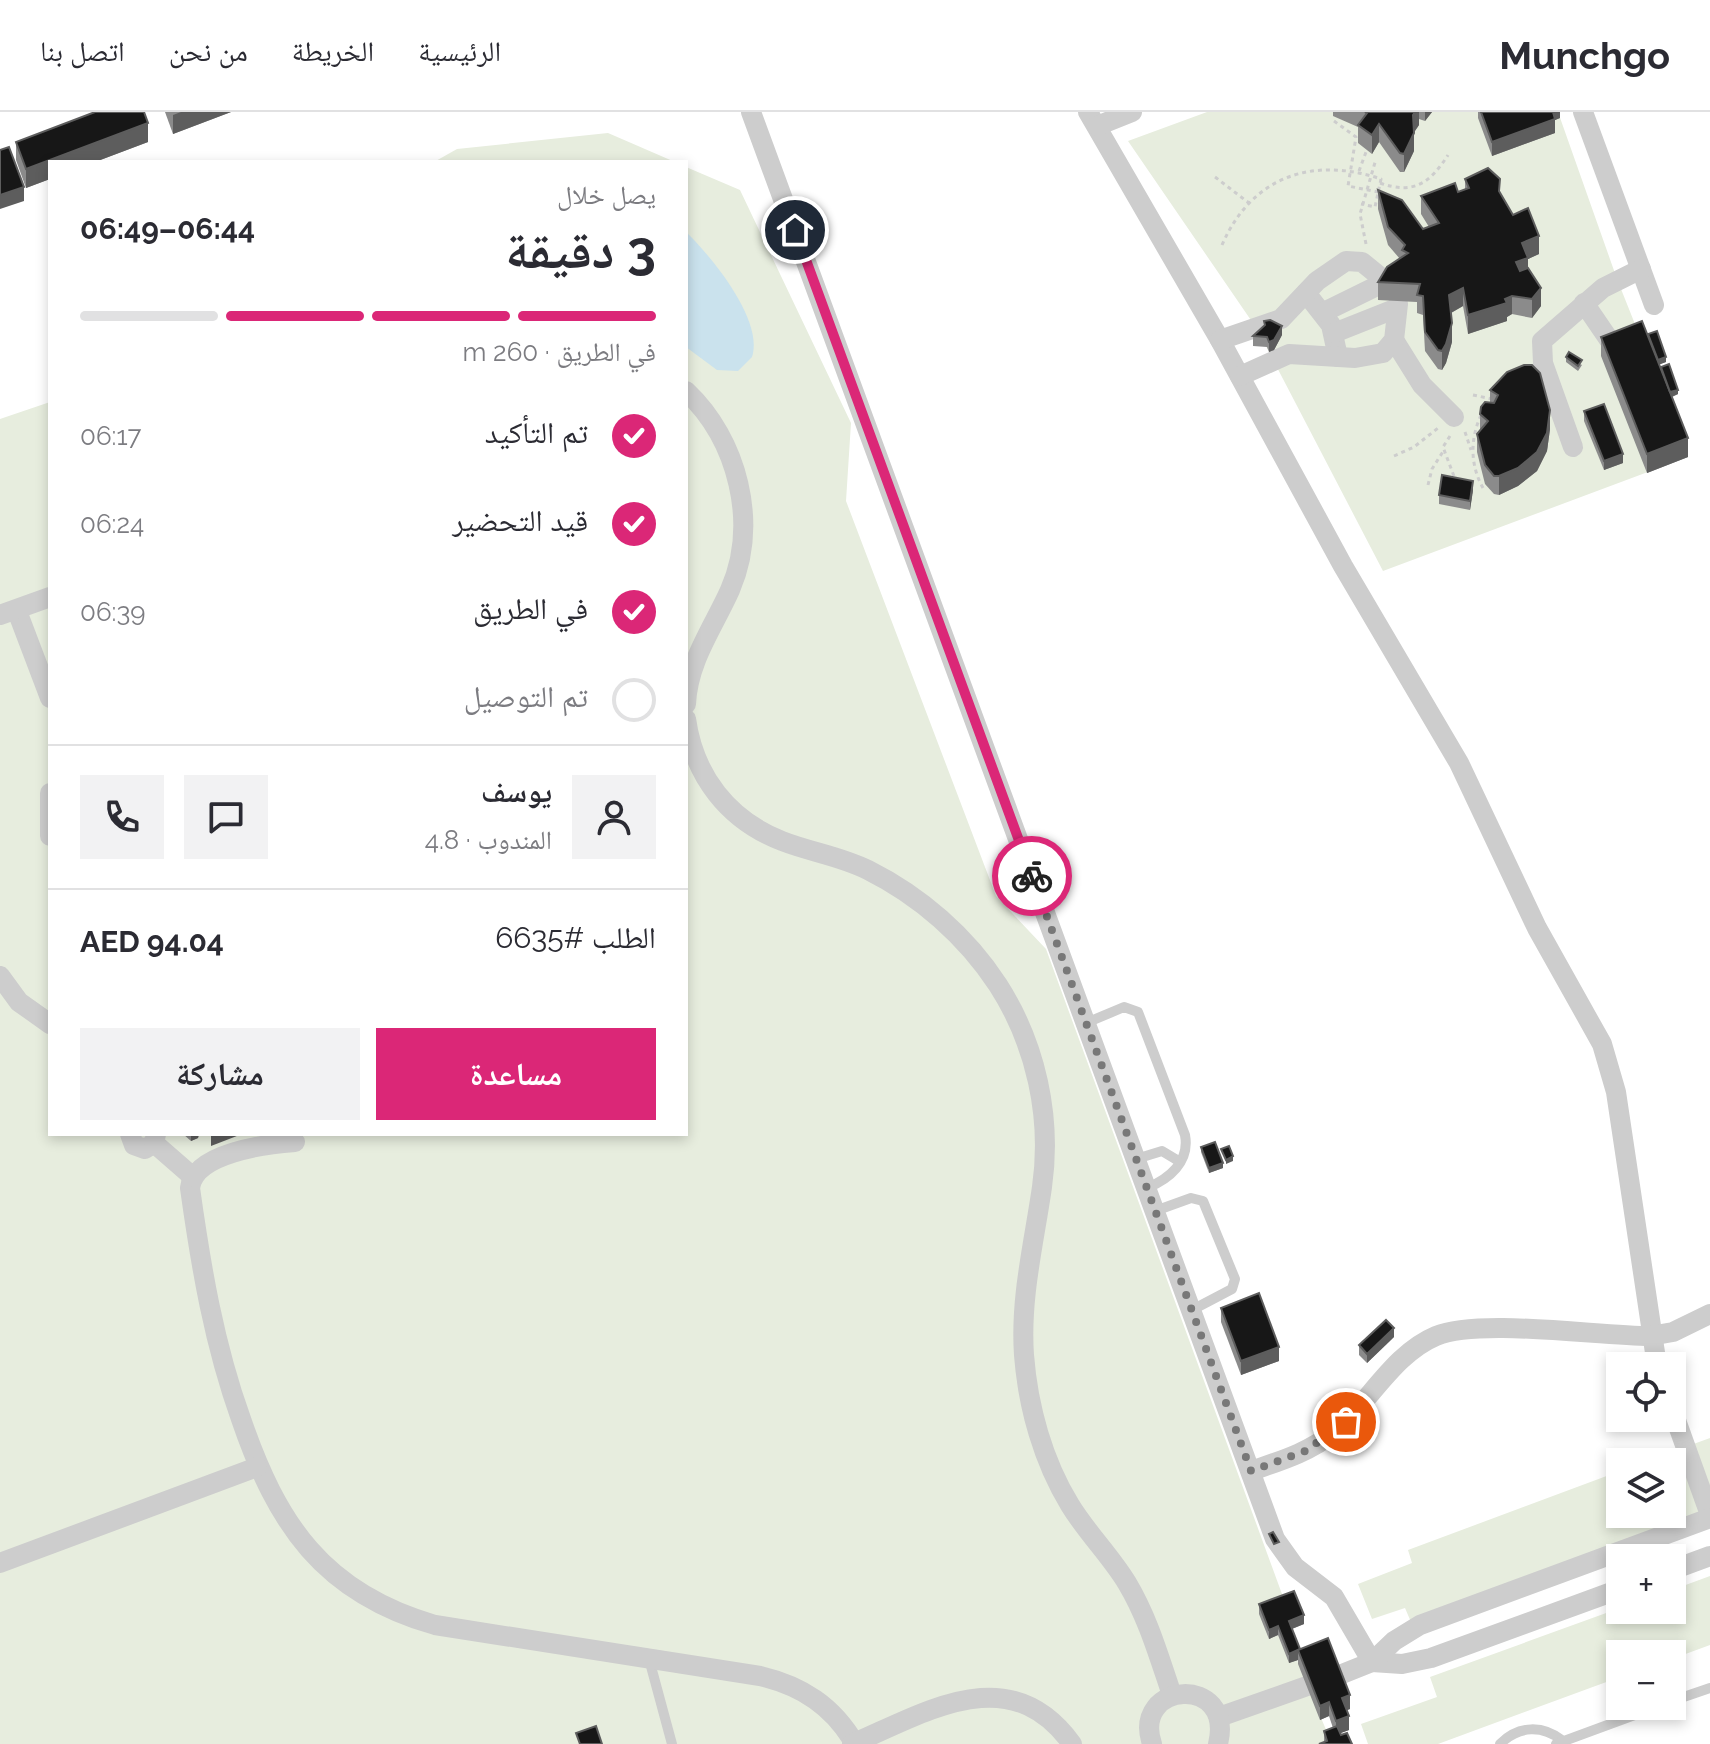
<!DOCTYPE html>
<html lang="ar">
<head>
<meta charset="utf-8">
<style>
  body { margin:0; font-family:Raleway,"Noto Naskh Arabic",sans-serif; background:#f2f2f3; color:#2b2b33; direction:rtl; height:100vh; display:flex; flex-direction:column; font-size:30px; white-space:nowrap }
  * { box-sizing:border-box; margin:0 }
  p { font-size:26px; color:#7c7c81 }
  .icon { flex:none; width:44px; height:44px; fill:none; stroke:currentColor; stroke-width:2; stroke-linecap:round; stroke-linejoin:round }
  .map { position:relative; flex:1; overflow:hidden; direction:ltr }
  .sheet { position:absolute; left:48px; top:48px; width:640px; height:976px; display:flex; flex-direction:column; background:#fff; border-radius:0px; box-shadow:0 4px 12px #0003; direction:rtl }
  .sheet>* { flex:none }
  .controls { position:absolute; left:1606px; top:1240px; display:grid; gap:16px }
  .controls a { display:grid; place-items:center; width:80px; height:80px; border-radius:0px; background:#fff; box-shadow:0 4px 12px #0003; font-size:40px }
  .pin { position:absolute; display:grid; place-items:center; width:68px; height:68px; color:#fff; margin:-34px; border:4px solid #fff; border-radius:50%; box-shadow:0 2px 8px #0007 }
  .courier { position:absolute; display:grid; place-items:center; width:80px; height:80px; margin:-40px; border:6px solid #db2777; border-radius:50%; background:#fff; color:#222; box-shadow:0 2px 10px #0007 }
  .head em { font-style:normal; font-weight:700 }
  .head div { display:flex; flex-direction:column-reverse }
  .head { display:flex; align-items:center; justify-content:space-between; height:136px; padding:0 32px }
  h1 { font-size:52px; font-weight:700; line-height:60px }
  .bar { display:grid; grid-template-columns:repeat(4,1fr); gap:12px 8px; align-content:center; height:96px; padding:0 32px }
  .bar i { height:10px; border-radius:6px; background:#e1e1e2 }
  .bar .on { background:#db2777 }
  .bar p { grid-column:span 4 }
  .line { display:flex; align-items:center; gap:20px; padding:0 32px; border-top:2px solid #e1e1e2 }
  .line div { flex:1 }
  .round { display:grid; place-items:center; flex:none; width:84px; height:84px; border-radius:0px; background:#f2f2f3 }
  ol { padding:0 32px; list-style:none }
  li { display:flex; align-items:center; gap:24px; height:88px }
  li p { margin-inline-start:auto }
  li .icon { padding:8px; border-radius:50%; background:#db2777; color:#fff; stroke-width:4 }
  li:last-child { color:#7c7c81 }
  li i { width:44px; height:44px; border:4px solid #e1e1e2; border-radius:50% }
  .button { display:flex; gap:16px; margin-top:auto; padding:16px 32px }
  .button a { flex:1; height:92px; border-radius:0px; background:#db2777; color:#fff; font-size:32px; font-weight:700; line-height:92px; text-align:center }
  .button a+a { background:#f2f2f3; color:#2b2b33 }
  header { display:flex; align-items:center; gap:48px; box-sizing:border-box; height:112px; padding:0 40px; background:#fff; border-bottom:2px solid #e1e1e2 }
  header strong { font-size:38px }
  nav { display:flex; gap:44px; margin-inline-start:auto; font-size:28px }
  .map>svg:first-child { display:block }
  .green { fill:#e7edde }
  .water { fill:#cae2ed }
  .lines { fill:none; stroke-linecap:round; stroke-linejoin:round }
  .path { stroke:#cdcdcd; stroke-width:3; stroke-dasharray:4 4; stroke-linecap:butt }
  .lane { stroke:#cdcdcd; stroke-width:10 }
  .street { stroke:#cdcdcd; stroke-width:20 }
  .wall { fill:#8b8b8b }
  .shaded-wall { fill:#5d5d5d }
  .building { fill:#171717; stroke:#5d5d5d; stroke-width:2 }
  .done { stroke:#787878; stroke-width:8; stroke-dasharray:0 14.4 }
  .route { stroke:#db2777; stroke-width:10 }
</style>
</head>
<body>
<header>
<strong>Munchgo</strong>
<nav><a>الرئيسية</a><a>الخريطة</a><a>من نحن</a><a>اتصل بنا</a></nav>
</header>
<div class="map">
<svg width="1710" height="1632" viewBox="0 0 1710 1632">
  <rect width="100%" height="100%" fill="#fff"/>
  <g class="green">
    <polygon points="1207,0 1558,0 1617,167 1688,345 1383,459 1257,217 1128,29"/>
    <polygon points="608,21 675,50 434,50 457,37"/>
    <polygon points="686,55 740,78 851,311 846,389 996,784 1046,837 1286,1493 1298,1551 1332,1632 0,1632 0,307 50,290 50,1022 686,1022"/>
    <polygon points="1710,1326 1710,1396 1411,1510 1405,1496 1372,1507 1358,1472 1412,1451 1408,1438 1620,1359 1620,1402 1672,1402 1672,1350 1644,1350"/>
    <polygon points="1710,1464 1710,1533 1672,1547 1672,1542 1620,1542 1620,1565 1438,1632 1368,1632 1361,1612 1437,1585 1430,1565 1620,1496 1672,1498 1672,1478"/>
  </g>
  <path class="water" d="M 686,120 C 711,144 764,208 752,245 L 738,259 L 717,258 L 686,235 Z"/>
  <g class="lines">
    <g class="path">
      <polyline points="1334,9 1356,25 1348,74 1378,80"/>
      <polyline points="1359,59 1366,40"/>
      <polyline points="1215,65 1249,91"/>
      <path d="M 1380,71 C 1414,83 1430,71 1448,43"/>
      <polyline points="1366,132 1360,102 1376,47"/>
      <path d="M 1222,133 C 1252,64 1313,44 1381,67 L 1375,95 L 1361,92"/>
      <polyline points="1473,283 1492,287"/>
      <path d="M 1481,303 C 1470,327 1470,353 1483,376"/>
      <polyline points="1465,320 1471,338"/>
      <polyline points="1450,324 1443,335 1455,367"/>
      <polyline points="1394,344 1414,335 1438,316"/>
      <polyline points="1428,373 1432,357 1444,338"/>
    </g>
    <g class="lane">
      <path d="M 1086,911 L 1124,895 L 1138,900 L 1185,1023 C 1190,1050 1169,1067 1147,1076"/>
      <polyline points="1136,1047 1162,1039 1177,1048"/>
      <polyline points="1155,1099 1191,1086 1203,1089 1235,1167 1232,1177 1192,1198"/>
      <polyline points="649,1547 672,1632"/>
      <polyline points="1672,1589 1710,1576"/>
      <path d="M 1500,1632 C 1519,1613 1543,1613 1563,1629"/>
      <polyline points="1556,1632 1659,1594"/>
    </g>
    <g class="street">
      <polyline points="751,0 1275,1427 1295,1455 1334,1485 1372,1550"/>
      <polyline points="1088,0 1220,228 1343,454 1459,651 1537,816 1602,932 1616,980 1657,1254"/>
      <polyline points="1583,0 1654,193"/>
      <polyline points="1097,14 1132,0"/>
      <polyline points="1306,181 1331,213 1338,245"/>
      <polyline points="1584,191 1612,232"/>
      <polyline points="1324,200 1385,170"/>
      <polyline points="1334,221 1397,196"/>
      <polyline points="1220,228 1281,207 1317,169 1346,149 1362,150 1389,172"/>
      <polyline points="1394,228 1422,273 1454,305"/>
      <polyline points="1240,264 1289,242 1355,246 1383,241 1394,228 1398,192"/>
      <path d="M 686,279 C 738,328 759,411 730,478 C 713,516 688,549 686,592"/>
      <polyline points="1573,335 1543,251 1542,229 1603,176 1641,157"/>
      <polyline points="17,499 50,586"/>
      <polyline points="0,503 50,485"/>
      <path d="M 686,607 C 694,664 728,708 782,729 C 810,740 840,744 868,758 C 920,784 966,824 998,873 C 1036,932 1052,1005 1042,1075 C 1034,1131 1020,1186 1024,1243 C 1028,1295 1043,1349 1070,1393 C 1087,1421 1110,1443 1127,1471 C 1148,1506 1159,1545 1172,1583"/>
      <polyline points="50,681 50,724"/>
      <polyline points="0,864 19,890 50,912"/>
      <polyline points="130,1022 134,1033 145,1037 154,1031 156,1022"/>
      <path d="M 295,1030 C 266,1032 194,1041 190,1076 C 201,1155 214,1232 241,1307 C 277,1412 323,1481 435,1513 L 760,1564 C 802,1574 833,1594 855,1632"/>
      <polyline points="154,1031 193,1065"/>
      <polyline points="1672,1297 1710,1403"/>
      <path d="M 1251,1359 C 1280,1349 1310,1340 1334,1320 C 1369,1291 1393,1242 1436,1224 C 1479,1206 1598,1224 1650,1224 L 1673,1220 L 1710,1202"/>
      <polyline points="0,1451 257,1355"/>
      <polyline points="1672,1458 1710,1444"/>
      <polyline points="1372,1550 1402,1552 1431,1546 1620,1477"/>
      <polyline points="1337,1564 1372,1550 1394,1529 1420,1513 1710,1406"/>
      <polyline points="1219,1605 1307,1574"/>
      <path d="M 852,1632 C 927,1600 1010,1546 1072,1632"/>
      <path d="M 1152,1632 C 1131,1569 1235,1562 1218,1632"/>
    </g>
  </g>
  <g class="wall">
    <polygon points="165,0 231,0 173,22"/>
    <polygon points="1333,0 1432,0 1425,9 1419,7 1419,13 1414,20 1414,39 1404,60 1400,60 1379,30 1372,42 1358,31 1358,15 1333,4"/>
    <polygon points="1478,0 1560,0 1560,6 1555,8 1555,21 1492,44 1478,6"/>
    <polygon points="144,1 148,30 26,76 16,48 16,30"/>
    <polygon points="1465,67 1500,81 1513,103 1539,142 1528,147 1528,156 1541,194 1532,206 1512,202 1507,205 1507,209 1468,222 1463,194 1451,201 1452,230 1446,251 1442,258 1438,257 1425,239 1423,203 1417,201 1417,190 1378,188 1378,170 1400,147 1388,133 1378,97 1378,78 1423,117 1429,115 1421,102 1421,84 1458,80 1465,78"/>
    <polygon points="1264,209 1282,223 1274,238 1269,240 1267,235 1253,234 1253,224 1264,214"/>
    <polygon points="1648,222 1666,250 1659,252 1678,282 1672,285 1688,345 1647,361 1601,244 1601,225"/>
    <polygon points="1566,245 1582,253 1578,259 1566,250"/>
    <polygon points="1490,278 1550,317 1547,339 1537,359 1518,374 1499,383 1494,382 1485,372 1477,340 1477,322 1480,318 1480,302 1490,291"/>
    <polygon points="1584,299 1623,351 1604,358 1584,309"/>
    <polygon points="1473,378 1470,398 1439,392 1439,383"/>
    <polygon points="183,1022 199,1022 198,1026 191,1029"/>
    <polygon points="1201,1035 1223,1056 1209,1061 1201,1040"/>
    <polygon points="1221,1196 1279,1249 1241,1263 1221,1210"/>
    <polygon points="1394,1225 1367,1251 1359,1243 1359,1233"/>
    <polygon points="1259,1492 1304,1512 1292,1517 1300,1537 1350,1597 1347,1598 1349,1618 1340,1621 1324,1630 1324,1619 1333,1616 1329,1604 1320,1608 1298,1552 1298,1548 1289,1551 1278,1523 1269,1527 1259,1502"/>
  </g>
  <g class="shaded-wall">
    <polygon points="181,0 231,0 173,22 173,3"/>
    <polygon points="1415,0 1419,0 1419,13 1413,22 1413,3"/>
    <polygon points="1425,0 1432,0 1425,9"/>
    <polygon points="1551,0 1560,0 1560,6 1555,8 1555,21 1492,44 1492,30"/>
    <polygon points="148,11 148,30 95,50 50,50 50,67 26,76 26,57"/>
    <polygon points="1379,12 1379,30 1372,42 1372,23"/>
    <polygon points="1414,21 1414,39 1404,60 1404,42"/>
    <polygon points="24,75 24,89 0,97 0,83"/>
    <polygon points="1539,124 1539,142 1528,147 1528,164 1516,168 1516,150 1522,131"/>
    <polygon points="1463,176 1463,194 1449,202 1449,183"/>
    <polygon points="1541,176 1541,194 1532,206 1532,187"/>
    <polygon points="1512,184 1512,202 1507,205 1507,209 1468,222 1468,203"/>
    <polygon points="1452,211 1452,230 1446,251 1442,258 1442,239"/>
    <polygon points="1282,214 1282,223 1274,238 1269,240 1269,230"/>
    <polygon points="1666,245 1666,250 1656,254 1656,249"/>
    <polygon points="1678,278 1678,282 1669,286 1669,281"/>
    <polygon points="1550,298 1550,317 1547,339 1537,359 1518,374 1499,383 1499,364"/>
    <polygon points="1688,326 1688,345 1647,361 1647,342"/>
    <polygon points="1623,342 1623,351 1604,358 1604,349"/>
    <polygon points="1473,369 1473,378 1470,398 1470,389"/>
    <polygon points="191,1022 199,1022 198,1026 191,1029"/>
    <polygon points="211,1022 242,1022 211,1034"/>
    <polygon points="1233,1044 1233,1049 1226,1052 1226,1048"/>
    <polygon points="1223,1051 1223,1056 1209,1061 1209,1056"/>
    <polygon points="1394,1216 1394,1225 1367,1251 1367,1242"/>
    <polygon points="1279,1235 1279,1249 1241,1263 1241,1249"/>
    <polygon points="1304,1503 1304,1512 1289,1518 1289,1509"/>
    <polygon points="1278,1514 1278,1523 1269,1527 1269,1518"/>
    <polygon points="1298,1538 1298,1548 1289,1551 1289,1542"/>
    <polygon points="1350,1583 1350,1597 1342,1600 1342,1586"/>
    <polygon points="1329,1590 1329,1604 1320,1608 1320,1594"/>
    <polygon points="1349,1604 1349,1618 1336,1623 1336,1609"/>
  </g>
  <g class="building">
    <polygon points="95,0 144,0 148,11 26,57 16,30"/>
    <polygon points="1365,0 1415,0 1413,3 1414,21 1404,42 1400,41 1379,12 1372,23 1358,13 1367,1"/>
    <polygon points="1481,0 1553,0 1555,7 1492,30"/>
    <polygon points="9,35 24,75 0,83 0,38"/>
    <polygon points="1488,56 1500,67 1499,79 1513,103 1528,96 1539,124 1522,131 1528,146 1516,150 1520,159 1528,156 1541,176 1532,187 1512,184 1505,187 1507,191 1468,203 1463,176 1449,183 1452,211 1446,232 1442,239 1438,238 1425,220 1423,184 1417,183 1420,172 1378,170 1387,155 1408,141 1402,138 1405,133 1388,115 1378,78 1402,88 1423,117 1439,111 1421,84 1455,71 1458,80 1469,76 1465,67"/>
    <polygon points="1270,208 1282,214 1274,228 1269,230 1267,225 1253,224 1265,213 1264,209"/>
    <polygon points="1642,209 1688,326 1647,342 1601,225"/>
    <polygon points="1657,219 1666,245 1658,248 1648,222"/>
    <polygon points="1569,240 1582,248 1578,254 1566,245"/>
    <polygon points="1669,252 1678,278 1670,280 1661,255"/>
    <polygon points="1524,253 1532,253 1540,261 1550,298 1547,321 1537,340 1518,356 1499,364 1494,364 1485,353 1477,322 1488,309 1480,302 1481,295 1485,290 1494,291 1498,283 1490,278 1507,260"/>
    <polygon points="1604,292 1623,342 1604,349 1584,299"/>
    <polygon points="1442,363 1473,369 1470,389 1439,383"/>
    <polygon points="1215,1030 1223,1051 1209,1056 1201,1035"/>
    <polygon points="1229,1034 1233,1044 1226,1048 1221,1037"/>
    <polygon points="1259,1181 1279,1235 1241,1249 1221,1196"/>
    <polygon points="1386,1208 1394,1216 1367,1242 1359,1233"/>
    <polygon points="1273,1420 1279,1430 1274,1432 1269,1422"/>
    <polygon points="1294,1479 1304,1503 1289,1509 1300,1537 1289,1542 1278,1514 1269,1518 1259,1492"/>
    <polygon points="1328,1526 1350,1583 1342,1586 1349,1604 1336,1609 1329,1590 1320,1594 1298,1538"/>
    <polygon points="596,1614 602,1632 580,1632 576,1621"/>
    <polygon points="1337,1614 1341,1623 1347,1621 1352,1632 1319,1632 1327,1629 1324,1619"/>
  </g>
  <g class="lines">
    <polyline class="done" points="1032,764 1251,1359 1305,1339 1346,1310"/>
    <polyline class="route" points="795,118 1032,764"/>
  </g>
</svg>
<div class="controls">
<a><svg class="icon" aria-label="locate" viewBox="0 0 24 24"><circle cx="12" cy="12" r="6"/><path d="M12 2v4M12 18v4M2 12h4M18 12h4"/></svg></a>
<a><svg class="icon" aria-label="layers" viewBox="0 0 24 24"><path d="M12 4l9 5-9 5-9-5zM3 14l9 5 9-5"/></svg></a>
<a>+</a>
<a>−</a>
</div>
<div class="pin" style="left:1346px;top:1310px;background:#ea580c"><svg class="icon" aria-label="bag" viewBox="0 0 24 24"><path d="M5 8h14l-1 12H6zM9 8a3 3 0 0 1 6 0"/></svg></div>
<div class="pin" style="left:795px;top:118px;background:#1f2937"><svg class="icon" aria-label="home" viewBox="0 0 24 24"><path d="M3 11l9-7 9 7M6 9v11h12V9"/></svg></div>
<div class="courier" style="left:1032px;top:764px"><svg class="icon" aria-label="bike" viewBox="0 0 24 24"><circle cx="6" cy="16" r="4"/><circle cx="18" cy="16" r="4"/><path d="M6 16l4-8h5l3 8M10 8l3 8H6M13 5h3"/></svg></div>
<section class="sheet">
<div class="head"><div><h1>3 دقيقة</h1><p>يصل خلال</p></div><em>06:44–06:49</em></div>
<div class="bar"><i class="on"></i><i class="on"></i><i class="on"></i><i></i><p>في الطريق · 260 m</p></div>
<ol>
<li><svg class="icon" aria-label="check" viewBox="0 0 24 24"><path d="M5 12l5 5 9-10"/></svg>تم التأكيد<p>06:17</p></li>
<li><svg class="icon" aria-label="check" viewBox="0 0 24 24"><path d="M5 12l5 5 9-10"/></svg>قيد التحضير<p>06:24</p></li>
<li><svg class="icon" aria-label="check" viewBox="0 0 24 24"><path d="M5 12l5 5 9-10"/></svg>في الطريق<p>06:39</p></li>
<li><i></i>تم التوصيل</li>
</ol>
<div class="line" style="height:144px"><a class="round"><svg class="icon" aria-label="person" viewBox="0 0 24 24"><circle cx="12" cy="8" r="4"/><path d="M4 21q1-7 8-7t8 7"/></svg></a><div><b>يوسف</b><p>المندوب · 4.8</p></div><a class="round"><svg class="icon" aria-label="chat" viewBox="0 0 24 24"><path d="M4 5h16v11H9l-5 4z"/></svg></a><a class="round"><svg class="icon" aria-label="phone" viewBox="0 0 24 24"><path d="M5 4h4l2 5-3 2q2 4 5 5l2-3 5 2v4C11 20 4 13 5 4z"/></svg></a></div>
<div class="line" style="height:104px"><div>الطلب #6635</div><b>AED 94.04</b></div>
<div class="button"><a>مساعدة</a><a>مشاركة</a></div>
</section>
</div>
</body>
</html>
